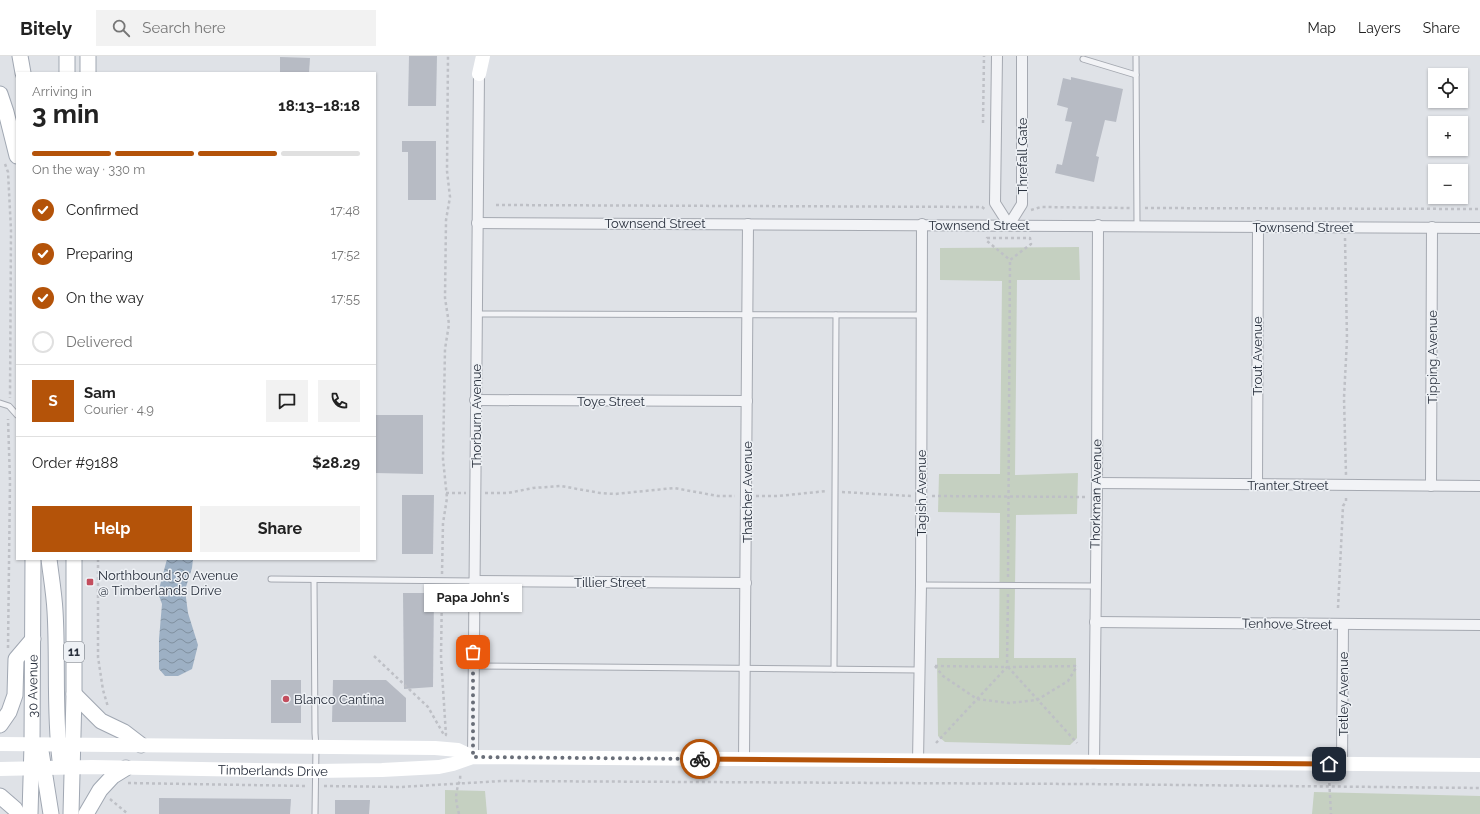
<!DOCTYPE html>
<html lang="en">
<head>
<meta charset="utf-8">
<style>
  body { margin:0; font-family:Raleway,sans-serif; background:#f2f2f2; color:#222; height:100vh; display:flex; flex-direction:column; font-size:15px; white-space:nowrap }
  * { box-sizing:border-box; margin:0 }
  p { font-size:13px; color:#767676 }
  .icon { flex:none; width:22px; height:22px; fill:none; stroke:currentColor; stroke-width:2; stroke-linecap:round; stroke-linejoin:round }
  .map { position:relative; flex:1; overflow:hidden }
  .details { position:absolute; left:16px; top:16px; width:360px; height:488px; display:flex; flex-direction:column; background:#fff; border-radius:0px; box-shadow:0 1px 3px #0004 }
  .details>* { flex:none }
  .controls { position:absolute; left:1428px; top:12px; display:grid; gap:8px }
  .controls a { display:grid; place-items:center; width:40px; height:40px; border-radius:0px; background:#fff; box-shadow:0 1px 3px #0004; font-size:20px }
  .pin { position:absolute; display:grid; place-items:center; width:34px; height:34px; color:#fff; margin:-17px; border-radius:8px; box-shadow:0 2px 6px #0006 }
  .courier { position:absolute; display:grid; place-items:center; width:40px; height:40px; margin:-20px; border:3px solid #b45309; border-radius:50%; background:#fff; color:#222; box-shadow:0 1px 5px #0007 }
  .bubble { position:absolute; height:28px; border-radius:0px; background:#fff; box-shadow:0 1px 3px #0004; font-size:13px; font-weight:700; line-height:28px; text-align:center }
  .overview em { font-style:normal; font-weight:700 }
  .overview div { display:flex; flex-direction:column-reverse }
  .overview { display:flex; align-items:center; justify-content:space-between; height:68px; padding:0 16px }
  h1 { font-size:26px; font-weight:700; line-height:30px }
  .bar { display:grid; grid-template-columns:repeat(4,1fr); gap:6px 4px; align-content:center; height:48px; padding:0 16px }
  .bar i { height:5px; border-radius:3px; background:#e0e0e0 }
  .bar .selected { background:#b45309 }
  .bar p { grid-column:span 4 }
  .line { display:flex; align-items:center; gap:10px; padding:0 16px; border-top:1px solid #e0e0e0 }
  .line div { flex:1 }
  .round { display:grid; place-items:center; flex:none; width:42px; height:42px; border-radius:0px; background:#f2f2f2 }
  ol { padding:0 16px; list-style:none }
  li { display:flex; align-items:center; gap:12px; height:44px }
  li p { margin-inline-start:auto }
  li .icon { padding:4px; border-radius:50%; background:#b45309; color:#fff; stroke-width:4 }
  li:last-child { color:#767676 }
  li i { width:22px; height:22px; border:2px solid #e0e0e0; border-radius:50% }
  .action { display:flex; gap:8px; margin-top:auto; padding:8px 16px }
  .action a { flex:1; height:46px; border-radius:0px; background:#b45309; color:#fff; font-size:16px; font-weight:700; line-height:46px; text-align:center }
  .action a+a { background:#f2f2f2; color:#222 }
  header { display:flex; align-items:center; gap:24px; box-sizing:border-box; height:56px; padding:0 20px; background:#fff; border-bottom:1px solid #e0e0e0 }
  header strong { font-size:19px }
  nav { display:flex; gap:22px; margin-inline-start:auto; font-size:14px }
  .search { width:280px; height:36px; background:#f2f2f2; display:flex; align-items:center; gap:10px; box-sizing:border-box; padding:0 14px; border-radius:0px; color:#767676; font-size:15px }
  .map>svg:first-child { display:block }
  .green { fill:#c5d0c1 }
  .water { fill:url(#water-waves) }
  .building { fill:#b7bbc4 }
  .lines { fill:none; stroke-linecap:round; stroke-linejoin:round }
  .lane-casing { stroke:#a5a9b1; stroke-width:7 }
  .street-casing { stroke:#a5a9b1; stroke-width:12 }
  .primary-casing { stroke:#a0a7b2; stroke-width:17 }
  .path { stroke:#bec0c6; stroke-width:2.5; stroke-dasharray:3 3; stroke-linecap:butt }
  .lane { stroke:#f2f3f6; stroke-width:5 }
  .street { stroke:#f2f3f6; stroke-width:10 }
  .secondary { stroke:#fff; stroke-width:14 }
  .primary { stroke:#fff; stroke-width:15 }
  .done { stroke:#696e78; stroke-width:4; stroke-dasharray:0 7.2 }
  .route { stroke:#b45309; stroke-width:5 }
  .poi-dot { fill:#c34e5e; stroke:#eef1f5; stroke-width:1.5 }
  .labels { text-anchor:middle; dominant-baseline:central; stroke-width:3; stroke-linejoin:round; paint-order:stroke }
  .shield { fill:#eef1f5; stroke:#646a74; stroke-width:1 }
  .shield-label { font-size:12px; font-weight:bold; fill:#29303d }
  .street-label { font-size:13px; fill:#29303d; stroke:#eef1f5 }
  .poi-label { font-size:13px; fill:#29303d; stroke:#eef1f5; text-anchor:start }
</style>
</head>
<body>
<header>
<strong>Bitely</strong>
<div class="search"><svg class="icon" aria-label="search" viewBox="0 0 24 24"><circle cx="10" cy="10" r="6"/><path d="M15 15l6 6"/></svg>Search here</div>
<nav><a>Map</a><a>Layers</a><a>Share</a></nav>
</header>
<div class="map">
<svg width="1480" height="758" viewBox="0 0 1480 758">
  <defs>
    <pattern id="water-waves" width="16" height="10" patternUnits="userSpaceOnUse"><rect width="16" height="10" fill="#9db0c4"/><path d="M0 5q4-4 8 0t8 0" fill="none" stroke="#8090a0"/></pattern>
  </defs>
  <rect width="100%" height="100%" fill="#dfe2e7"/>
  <g class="green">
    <polygon points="1079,191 1080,224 1017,224 1015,419 1078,417 1077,458 1016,459 1014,602 1076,602 1077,682 1070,689 945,686 938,680 937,602 999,602 1000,457 938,456 939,418 1000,418 1002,225 940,224 940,192"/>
    <polygon points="445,734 485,735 487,758 445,758"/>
    <polygon points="1314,736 1480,740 1480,758 1312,758"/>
  </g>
  <polygon class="water" points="167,503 193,503 192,512 185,534 188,557 198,589 192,613 178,620 165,620 159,613 159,583 162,548 158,537"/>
  <g class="building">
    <polygon points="409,0 437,0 436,50 408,50"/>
    <polygon points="280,1 310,2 309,17 280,17"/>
    <polygon points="1071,21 1123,33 1116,66 1105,64 1096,100 1099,101 1094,126 1055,117 1057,108 1062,109 1072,66 1065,65 1068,52 1057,49 1063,22 1071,24"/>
    <polygon points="402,85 436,85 436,144 408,144 408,96 402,96"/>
    <polygon points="375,359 423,359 423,418 375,417"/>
    <polygon points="402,439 434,439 433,498 402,498"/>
    <polygon points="403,537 434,537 433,631 404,633"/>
    <rect x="271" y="624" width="30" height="43"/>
    <polygon points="333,624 386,624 406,642 406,666 332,666"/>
    <polygon points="159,742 291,743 290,758 159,758"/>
    <polygon points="335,744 370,744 369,758 335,758"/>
  </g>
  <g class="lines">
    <defs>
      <g id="lane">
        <polyline points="1136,1 1137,169"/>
        <polyline points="1083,3 1136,19"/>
        <polyline points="476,258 922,259"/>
        <polyline points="0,347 9,350 17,359"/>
        <polyline points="271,523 474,525"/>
        <polyline points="314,524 315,677 316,691 315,758"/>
        <polyline points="921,529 1095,530"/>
        <polyline points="474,610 920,614"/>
        <polyline points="834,613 836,259"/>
      </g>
      <g id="street">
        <polyline points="997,0 995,147 1009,169"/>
        <polyline points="477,167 1480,172"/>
        <polyline points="1009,169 1022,148 1022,0"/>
        <polyline points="475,344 747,345"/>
        <polyline points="1097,427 1480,430"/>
        <polyline points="1257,429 1258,170"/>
        <polyline points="1431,430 1432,171"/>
        <polyline points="474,525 746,527"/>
        <polyline points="1095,566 1480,569"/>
        <polyline points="473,701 479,18"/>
        <polyline points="744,703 748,168"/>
        <polyline points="918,705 921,529 922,168"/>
        <polyline points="1094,707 1097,427 1098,169"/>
        <polyline points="1342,708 1343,568"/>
      </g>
      <g id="primary">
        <polyline points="20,0 23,17"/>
        <polyline points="67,0 67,17"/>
        <polyline points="88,17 88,0"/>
        <polyline points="0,38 6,56 17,100"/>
        <path d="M 49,503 C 51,520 54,537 55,555 C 58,604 54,654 60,704 L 72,711"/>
        <polyline points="74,638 101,665 124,676 141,689"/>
        <polyline points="0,669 9,656 15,639 16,603 33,583"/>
        <polyline points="32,689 41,695 51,758"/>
        <polyline points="0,740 15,753 18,758"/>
        <path id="s2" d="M 30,758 L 32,689 L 33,503"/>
        <polyline points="71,758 74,638 74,503"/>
        <polyline points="86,758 100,734 113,720 126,712"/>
      </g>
    </defs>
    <use href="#lane" class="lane-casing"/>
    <use href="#street" class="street-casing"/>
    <use href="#primary" class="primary-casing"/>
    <g class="path">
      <polyline points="983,67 984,0"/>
      <polyline points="5,108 8,116 11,174 10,342"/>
      <polyline points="496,149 982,151 986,154"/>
      <polyline points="1145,152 1480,153"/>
      <polyline points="1031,154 1041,151 1130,152"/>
      <polygon points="987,182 1030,182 1031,188 1010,204 987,185"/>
      <polyline points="1345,182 1347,283 1344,342 1346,419"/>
      <polyline points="842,436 911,440"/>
      <polyline points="446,437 466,437"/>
      <polyline points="485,437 508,437 533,432 561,430 600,437 615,438 674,432 718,440 735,440"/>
      <polyline points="756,440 778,440 827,435"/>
      <polyline points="932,440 1087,441"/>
      <polyline points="98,503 98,601 103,634 108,651"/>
      <polyline points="442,518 443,467 447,442 443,403 445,293 449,268 445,242 446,164 450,141 447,115 448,0"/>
      <polyline points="1008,521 1010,204"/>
      <polyline points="442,533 441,601 446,679 448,679"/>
      <polyline points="1338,552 1343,450 1346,445 1346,440"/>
      <polyline points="8,592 10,425 8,363"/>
      <polyline points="374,600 428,651 444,679 445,679"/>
      <polyline points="935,610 943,620 977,643 1009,647 1037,644 1068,625 1077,610"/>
      <polyline points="935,610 1007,611 1079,610"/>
      <polyline points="1008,611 1077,687"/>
      <polyline points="936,687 1007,611 1008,536"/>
      <polyline points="1329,721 1331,758"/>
      <polyline points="128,727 307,730"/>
      <polyline points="324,730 400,731 502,725 1083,728 1480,732"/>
      <polyline points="110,743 128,758"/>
      <path d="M 459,758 C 457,750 455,742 457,734 C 458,728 461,724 460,718"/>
    </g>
    <use href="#lane" class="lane"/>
    <use href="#street" class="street"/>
    <g class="secondary">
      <polyline points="479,18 483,0"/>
      <polyline points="0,688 435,692 458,694 473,701"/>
      <path id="s1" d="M 0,713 L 92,711 L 316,715 L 382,714 L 439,711 L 453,708 L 473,701 L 1480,709"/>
    </g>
    <use href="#primary" class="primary"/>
  </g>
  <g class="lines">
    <polyline class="done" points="473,596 473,701 700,703"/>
    <polyline class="route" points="700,703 1329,708"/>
  </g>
  <g class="poi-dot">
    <rect x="86" y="522" width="8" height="8" rx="2"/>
    <circle cx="286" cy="643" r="4"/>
  </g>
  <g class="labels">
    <rect class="shield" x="64" y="586" width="20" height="20" rx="3"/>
    <g class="shield-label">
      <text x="74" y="596">11</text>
    </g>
    <g class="street-label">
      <text transform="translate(1022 100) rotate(-90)">Threfall Gate</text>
      <text x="655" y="167">Townsend Street</text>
      <text x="979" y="169">Townsend Street</text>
      <text x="1303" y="171">Townsend Street</text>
      <text transform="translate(1257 300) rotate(-90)">Trout Avenue</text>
      <text transform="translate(1432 301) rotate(-90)">Tipping Avenue</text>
      <text x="611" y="345">Toye Street</text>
      <text transform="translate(476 360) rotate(-90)">Thorburn Avenue</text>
      <text x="1288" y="429">Tranter Street</text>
      <text transform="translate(747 436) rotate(-90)">Thatcher Avenue</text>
      <text transform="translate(921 437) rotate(-90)">Tagish Avenue</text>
      <text transform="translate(1096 438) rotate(-89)">Thorkman Avenue</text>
      <text x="610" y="526">Tillier Street</text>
      <text transform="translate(1287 568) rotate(1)">Tenhove Street</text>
      <text stroke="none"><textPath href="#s2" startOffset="128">30 Avenue</textPath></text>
      <text transform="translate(1343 638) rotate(-90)">Tetley Avenue</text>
      <text stroke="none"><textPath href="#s1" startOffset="273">Timberlands Drive</textPath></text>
    </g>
    <g class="poi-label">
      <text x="98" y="519">Northbound 30 Avenue<tspan x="98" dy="15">@ Timberlands Drive</tspan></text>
      <text x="294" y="643">Blanco Cantina</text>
    </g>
  </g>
</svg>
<div class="controls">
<a><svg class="icon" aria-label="locate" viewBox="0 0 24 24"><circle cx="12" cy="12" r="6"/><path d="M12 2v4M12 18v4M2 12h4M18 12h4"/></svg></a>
<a>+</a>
<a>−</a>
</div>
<div class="pin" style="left:473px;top:596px;background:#ea580c"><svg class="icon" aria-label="bag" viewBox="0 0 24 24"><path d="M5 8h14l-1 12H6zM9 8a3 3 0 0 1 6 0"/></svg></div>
<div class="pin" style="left:1329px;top:708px;background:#1f2937"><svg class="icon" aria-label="home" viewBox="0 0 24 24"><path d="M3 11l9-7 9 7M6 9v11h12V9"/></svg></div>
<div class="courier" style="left:700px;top:703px"><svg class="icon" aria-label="bike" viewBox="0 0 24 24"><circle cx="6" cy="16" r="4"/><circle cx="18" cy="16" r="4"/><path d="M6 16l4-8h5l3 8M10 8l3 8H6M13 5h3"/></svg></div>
<div class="bubble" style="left:424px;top:528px;width:98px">Papa John's</div>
<section class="details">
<div class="overview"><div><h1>3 min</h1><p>Arriving in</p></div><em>18:13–18:18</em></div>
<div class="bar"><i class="selected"></i><i class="selected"></i><i class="selected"></i><i></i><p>On the way · 330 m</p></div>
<ol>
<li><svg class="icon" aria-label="check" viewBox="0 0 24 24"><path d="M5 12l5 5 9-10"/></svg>Confirmed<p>17:48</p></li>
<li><svg class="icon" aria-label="check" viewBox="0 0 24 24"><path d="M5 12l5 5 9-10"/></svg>Preparing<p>17:52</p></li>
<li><svg class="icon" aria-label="check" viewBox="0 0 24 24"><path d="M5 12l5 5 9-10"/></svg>On the way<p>17:55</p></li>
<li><i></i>Delivered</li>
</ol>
<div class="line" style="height:72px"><b class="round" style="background:#b45309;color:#fff">S</b><div><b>Sam</b><p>Courier · 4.9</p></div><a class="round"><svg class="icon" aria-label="chat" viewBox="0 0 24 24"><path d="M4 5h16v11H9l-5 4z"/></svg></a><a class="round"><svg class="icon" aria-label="phone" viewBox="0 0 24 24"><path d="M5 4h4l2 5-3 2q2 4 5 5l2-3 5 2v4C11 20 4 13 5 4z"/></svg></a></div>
<div class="line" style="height:52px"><div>Order #9188</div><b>$28.29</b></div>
<div class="action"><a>Help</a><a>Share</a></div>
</section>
</div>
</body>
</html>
